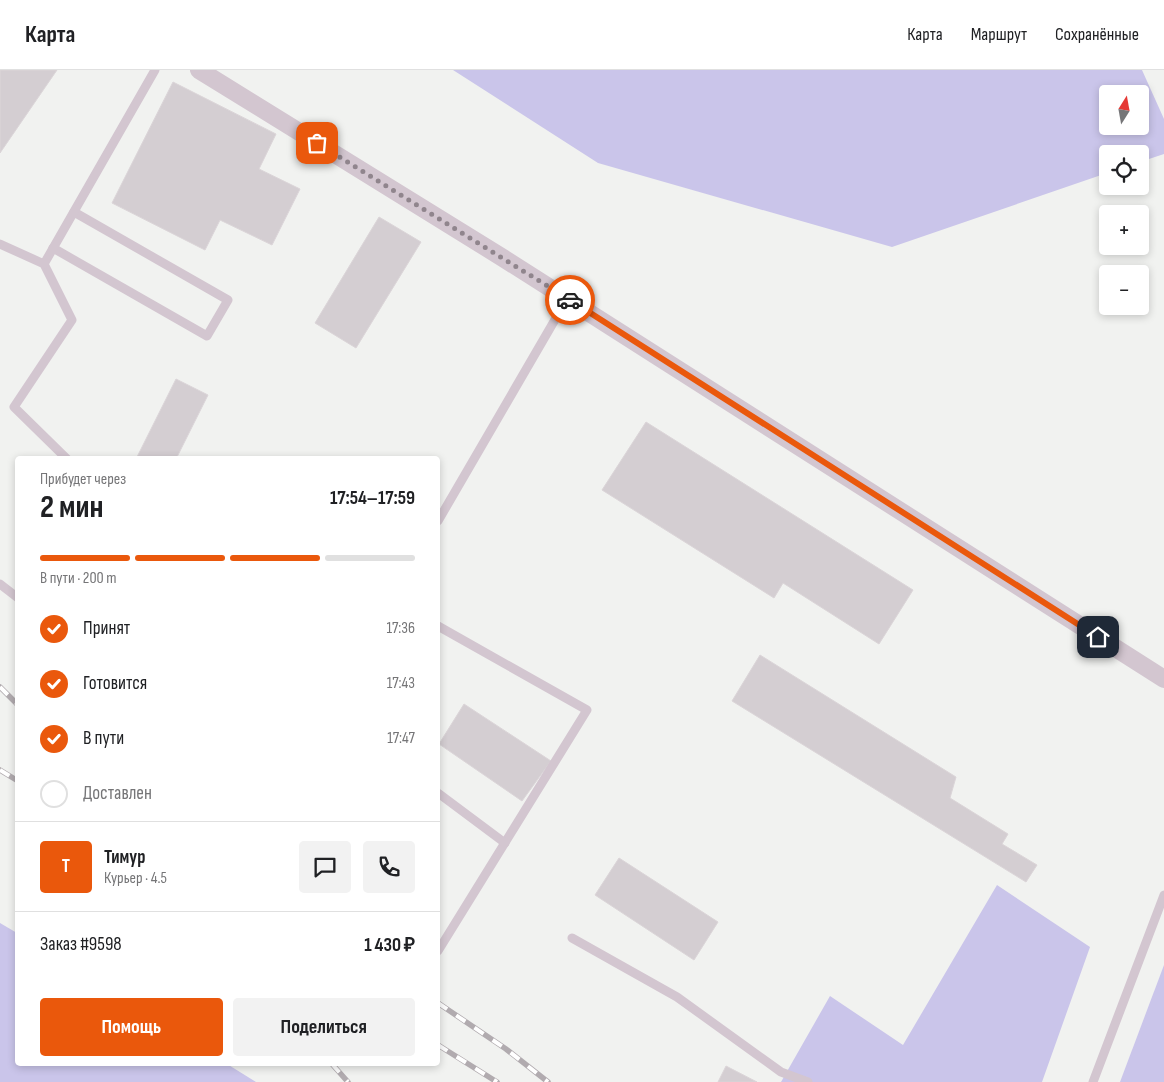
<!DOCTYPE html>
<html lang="ru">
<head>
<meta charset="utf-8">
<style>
  body { margin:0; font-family:"Sofia Sans Condensed",sans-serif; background:#f2f2f2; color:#202124; height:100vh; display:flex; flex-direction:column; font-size:19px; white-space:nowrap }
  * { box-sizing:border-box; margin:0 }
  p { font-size:16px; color:#757577 }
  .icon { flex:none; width:28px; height:28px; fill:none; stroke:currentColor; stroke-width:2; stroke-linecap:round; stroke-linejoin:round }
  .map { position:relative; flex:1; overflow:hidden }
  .drawer { position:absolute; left:15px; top:386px; width:425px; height:610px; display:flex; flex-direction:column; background:#fff; border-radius:5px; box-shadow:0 2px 8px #0003 }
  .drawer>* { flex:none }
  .needle { width:32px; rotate:11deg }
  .fabs { position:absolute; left:1099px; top:15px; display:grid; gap:10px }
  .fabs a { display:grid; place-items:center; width:50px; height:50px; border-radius:5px; background:#fff; box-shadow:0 2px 8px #0003; font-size:25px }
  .pin { position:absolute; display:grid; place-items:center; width:42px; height:42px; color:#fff; margin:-21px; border-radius:10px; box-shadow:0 2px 8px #0006 }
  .courier { position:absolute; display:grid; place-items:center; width:50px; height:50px; margin:-25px; border:4px solid #ea580c; border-radius:50%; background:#fff; color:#222; box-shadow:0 1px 6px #0007 }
  .head em { font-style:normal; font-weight:700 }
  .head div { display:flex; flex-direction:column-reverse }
  .head { display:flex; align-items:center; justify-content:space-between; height:85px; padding:0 25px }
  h1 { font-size:32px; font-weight:700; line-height:38px }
  .bar { display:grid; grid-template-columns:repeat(4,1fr); gap:8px 5px; align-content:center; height:60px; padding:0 25px }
  .bar i { height:6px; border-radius:4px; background:#e0e0e0 }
  .bar .active { background:#ea580c }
  .bar p { grid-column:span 4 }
  .line { display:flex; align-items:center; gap:12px; padding:0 25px; border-top:1px solid #e0e0e0 }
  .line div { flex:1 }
  .round { display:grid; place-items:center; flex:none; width:52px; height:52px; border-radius:5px; background:#f2f2f2 }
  ol { padding:0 25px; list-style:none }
  li { display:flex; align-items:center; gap:15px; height:55px }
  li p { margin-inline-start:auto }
  li .icon { padding:5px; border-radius:50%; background:#ea580c; color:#fff; stroke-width:4 }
  li:last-child { color:#757577 }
  li i { width:28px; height:28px; border:2px solid #e0e0e0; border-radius:50% }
  .action { display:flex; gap:10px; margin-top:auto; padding:10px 25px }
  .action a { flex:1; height:58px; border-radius:5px; background:#ea580c; color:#fff; font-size:20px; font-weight:700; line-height:58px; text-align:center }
  .action a+a { background:#f2f2f2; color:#202124 }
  header { display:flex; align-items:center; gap:30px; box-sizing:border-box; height:70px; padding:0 25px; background:#fff; border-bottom:1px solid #e0e0e0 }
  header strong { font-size:24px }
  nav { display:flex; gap:28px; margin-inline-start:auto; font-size:18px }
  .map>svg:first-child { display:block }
  .green { fill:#cac5ea; fill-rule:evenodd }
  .building { fill:#d4ced2; stroke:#dbd5d8 }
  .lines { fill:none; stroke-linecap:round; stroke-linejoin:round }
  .lane { stroke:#d3c6d0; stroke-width:9 }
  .street { stroke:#d3c6d0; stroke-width:18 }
  .rail-casing { stroke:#b1abaf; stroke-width:5.5 }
  .rail { stroke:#fff; stroke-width:4; stroke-dasharray:11; stroke-linecap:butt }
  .done { stroke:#90858d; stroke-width:5; stroke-dasharray:0 9 }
  .route { stroke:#ea580c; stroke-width:6 }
</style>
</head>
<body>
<header>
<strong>Карта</strong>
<nav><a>Карта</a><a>Маршрут</a><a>Сохранённые</a></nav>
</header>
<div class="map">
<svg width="1164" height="1012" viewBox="0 0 1164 1012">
  <rect width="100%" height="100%" fill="#f1f2f0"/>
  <g class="green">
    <path d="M 453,0 L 1142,0 L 1164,49 L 1164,84 L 1140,92 L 1140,84 L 1108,84 L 1107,103 L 892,177 L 598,93 ZM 1108,24 L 1140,24 L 1140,56 L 1108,56 Z"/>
    <polygon points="997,815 1090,877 1042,1012 781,1012 830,926 903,975"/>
    <polygon points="0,853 17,863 18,994 227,994 256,1012 0,1012"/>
    <polygon points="1164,895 1164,1012 1120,1012"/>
  </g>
  <g class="building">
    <polygon points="0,0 57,0 0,83"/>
    <polygon points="173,12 276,64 259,99 300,119 272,175 220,150 205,180 112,133"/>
    <polygon points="379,147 421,172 356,278 315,253"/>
    <polygon points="176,309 208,325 176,389 136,389"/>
    <polygon points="646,352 913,520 879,574 783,513 774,528 602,420"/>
    <polygon points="760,585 956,707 950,728 1008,764 1002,774 1037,795 1026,812 732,631"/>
    <polygon points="464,634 551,691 522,731 439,674"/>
    <polygon points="619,788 718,852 694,890 595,825"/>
    <polygon points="726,996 757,1012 718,1012"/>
  </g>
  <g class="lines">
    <g class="lane">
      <polyline points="0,174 44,194 72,250 14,337 67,389"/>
      <polyline points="53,178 207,266 228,230 74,142"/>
      <polyline points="44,194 155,0"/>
      <polyline points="438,451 567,229"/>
      <polyline points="0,514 18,528"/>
      <polyline points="438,556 587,640 438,881"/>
      <polyline points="438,723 505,773"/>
      <polyline points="572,868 677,927 781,1002 808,1012"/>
      <polyline points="1093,1012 1164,825"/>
    </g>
    <polyline class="street" points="199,0 503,188 1164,609"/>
    <defs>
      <g id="rail">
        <polyline points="0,617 18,635"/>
        <polyline points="0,700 18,711"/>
        <polyline points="438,933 506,979 548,1012"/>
        <polyline points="438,975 497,1012"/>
        <polyline points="332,994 348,1012"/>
      </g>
    </defs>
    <use href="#rail" class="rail-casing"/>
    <use href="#rail" class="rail"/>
  </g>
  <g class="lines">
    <polyline class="done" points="317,73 570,230"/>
    <polyline class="route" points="570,230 1098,567"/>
  </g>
</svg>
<div class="fabs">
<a><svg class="needle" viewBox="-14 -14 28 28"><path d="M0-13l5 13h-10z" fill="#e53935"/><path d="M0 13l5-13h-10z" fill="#757577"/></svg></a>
<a><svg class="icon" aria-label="locate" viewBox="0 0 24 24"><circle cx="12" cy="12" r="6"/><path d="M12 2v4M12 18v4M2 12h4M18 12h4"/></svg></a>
<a>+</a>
<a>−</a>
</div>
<div class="pin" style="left:317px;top:73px;background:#ea580c"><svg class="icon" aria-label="bag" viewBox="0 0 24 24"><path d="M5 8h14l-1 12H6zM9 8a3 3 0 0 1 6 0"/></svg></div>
<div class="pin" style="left:1098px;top:567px;background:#1f2937"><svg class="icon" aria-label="home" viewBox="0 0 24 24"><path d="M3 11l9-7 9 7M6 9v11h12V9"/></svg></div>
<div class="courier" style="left:570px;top:230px"><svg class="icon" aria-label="car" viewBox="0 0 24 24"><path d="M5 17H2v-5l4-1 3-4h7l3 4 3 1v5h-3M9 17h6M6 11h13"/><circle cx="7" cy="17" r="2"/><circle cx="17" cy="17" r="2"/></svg></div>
<section class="drawer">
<div class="head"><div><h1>2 мин</h1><p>Прибудет через</p></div><em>17:54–17:59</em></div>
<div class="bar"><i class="active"></i><i class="active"></i><i class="active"></i><i></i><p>В пути · 200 m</p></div>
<ol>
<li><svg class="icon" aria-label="check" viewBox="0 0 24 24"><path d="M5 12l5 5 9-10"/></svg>Принят<p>17:36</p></li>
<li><svg class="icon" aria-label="check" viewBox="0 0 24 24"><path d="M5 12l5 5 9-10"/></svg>Готовится<p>17:43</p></li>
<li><svg class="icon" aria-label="check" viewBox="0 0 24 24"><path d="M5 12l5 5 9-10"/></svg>В пути<p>17:47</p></li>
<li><i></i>Доставлен</li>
</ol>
<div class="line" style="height:90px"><b class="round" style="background:#ea580c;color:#fff">Т</b><div><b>Тимур</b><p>Курьер · 4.5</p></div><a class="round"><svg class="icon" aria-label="chat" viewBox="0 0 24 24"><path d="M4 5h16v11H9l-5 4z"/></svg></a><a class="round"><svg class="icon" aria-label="phone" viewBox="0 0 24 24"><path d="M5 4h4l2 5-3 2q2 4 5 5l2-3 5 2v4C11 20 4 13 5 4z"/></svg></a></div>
<div class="line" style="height:65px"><div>Заказ #9598</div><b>1 430 ₽</b></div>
<div class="action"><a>Помощь</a><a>Поделиться</a></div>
</section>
</div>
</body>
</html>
